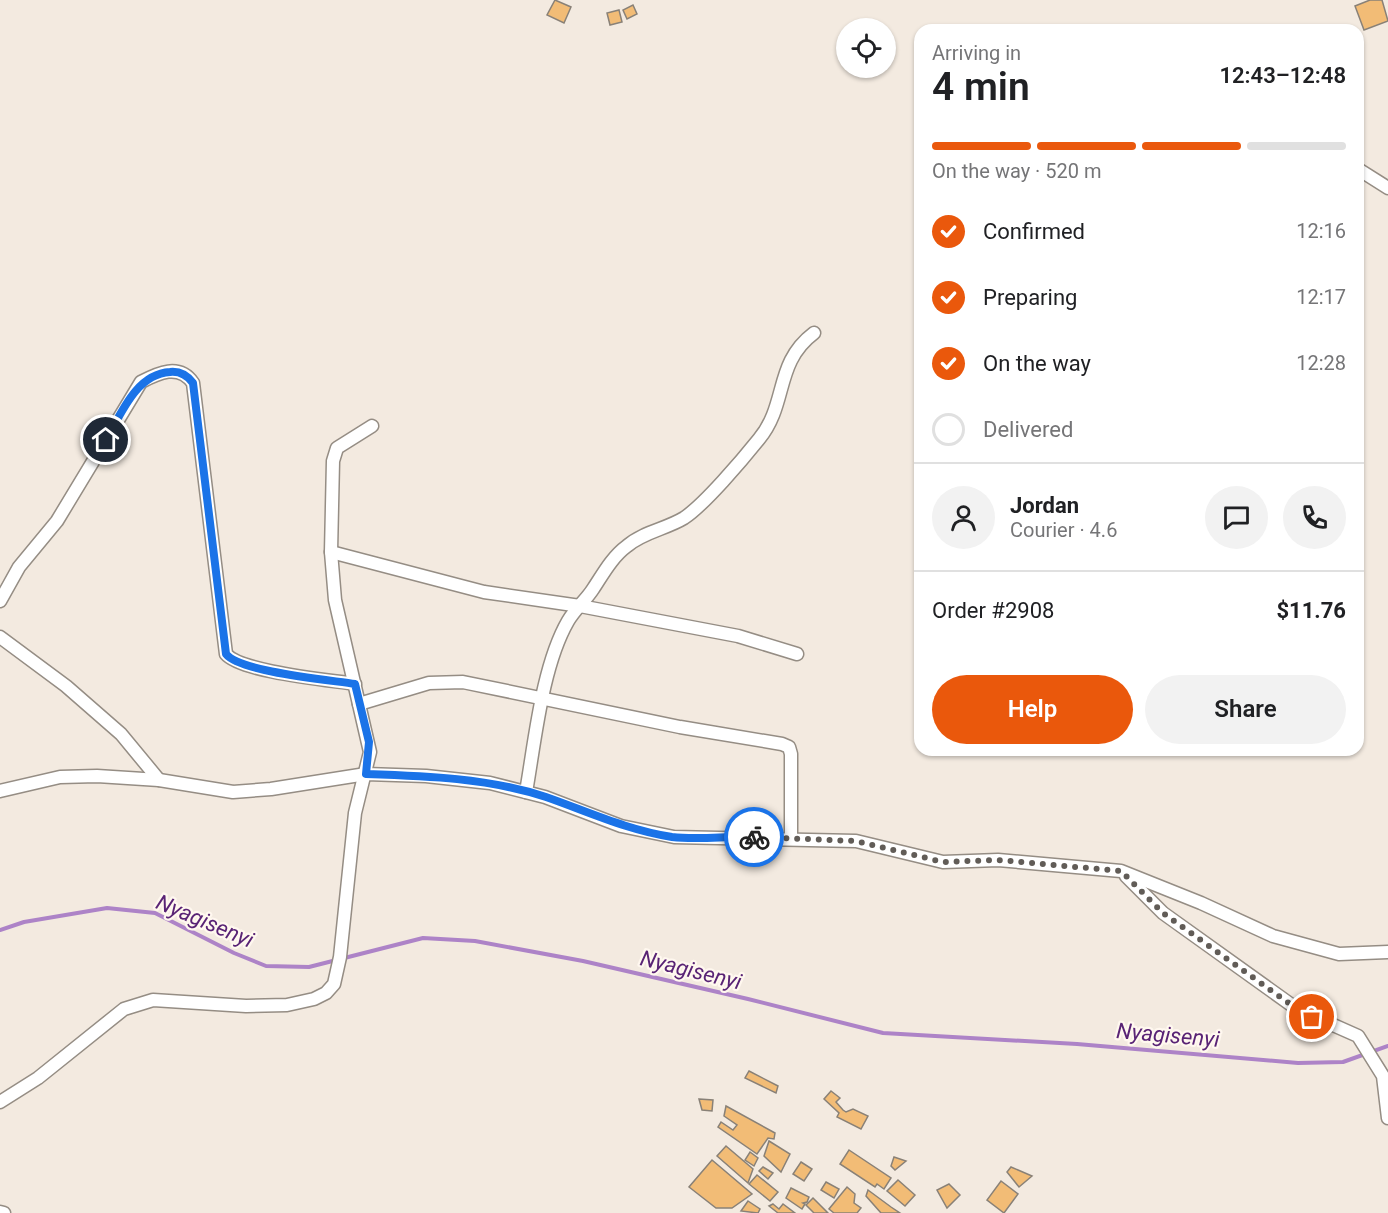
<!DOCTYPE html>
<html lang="en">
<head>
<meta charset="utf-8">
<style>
  body { margin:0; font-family:Roboto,sans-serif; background:#f2f2f2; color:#202124; height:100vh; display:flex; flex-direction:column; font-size:22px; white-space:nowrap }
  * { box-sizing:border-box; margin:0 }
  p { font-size:20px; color:#757577 }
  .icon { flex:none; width:33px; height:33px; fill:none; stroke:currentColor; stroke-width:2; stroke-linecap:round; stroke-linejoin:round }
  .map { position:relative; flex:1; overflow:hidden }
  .sheet { position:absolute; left:914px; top:24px; width:450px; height:732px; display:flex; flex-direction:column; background:#fff; border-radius:18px; box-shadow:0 2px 4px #0004 }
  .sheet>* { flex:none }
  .buttons { position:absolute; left:836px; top:18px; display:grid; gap:12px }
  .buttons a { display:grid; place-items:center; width:60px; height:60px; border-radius:50%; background:#fff; box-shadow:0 2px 4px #0004; font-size:30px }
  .pin { position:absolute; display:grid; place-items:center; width:51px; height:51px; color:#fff; margin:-26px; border:3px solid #fff; border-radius:50%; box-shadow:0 2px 6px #0007 }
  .courier { position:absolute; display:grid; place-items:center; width:60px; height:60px; margin:-30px; border:4px solid #1a73e8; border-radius:50%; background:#fff; color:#222; box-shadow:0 2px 8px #0007 }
  .head em { font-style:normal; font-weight:600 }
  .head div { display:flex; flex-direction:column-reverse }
  .head { display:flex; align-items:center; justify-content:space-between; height:102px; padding:0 18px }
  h1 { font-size:39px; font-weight:600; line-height:45px }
  .bar { display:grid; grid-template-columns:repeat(4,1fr); gap:9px 6px; align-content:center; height:72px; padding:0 18px }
  .bar i { height:8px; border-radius:4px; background:#e0e0e0 }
  .bar .selected { background:#ea580c }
  .bar p { grid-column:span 4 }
  .line { display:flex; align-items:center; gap:15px; padding:0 18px; border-top:2px solid #e0e0e0 }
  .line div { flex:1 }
  .round { display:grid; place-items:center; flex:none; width:63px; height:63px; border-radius:32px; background:#f2f2f2 }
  ol { padding:0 18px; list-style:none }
  li { display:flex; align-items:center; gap:18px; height:66px }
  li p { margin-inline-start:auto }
  li .icon { padding:6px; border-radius:50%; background:#ea580c; color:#fff; stroke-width:4 }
  li:last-child { color:#757577 }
  li i { width:33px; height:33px; border:3px solid #e0e0e0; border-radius:50% }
  .cta { display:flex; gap:12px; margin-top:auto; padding:12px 18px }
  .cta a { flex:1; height:69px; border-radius:36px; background:#ea580c; color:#fff; font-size:24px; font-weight:600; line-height:69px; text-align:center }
  .cta a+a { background:#f2f2f2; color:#202124 }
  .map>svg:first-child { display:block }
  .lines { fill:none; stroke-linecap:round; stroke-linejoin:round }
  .stream { stroke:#ad83c7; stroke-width:4 }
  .building { fill:#f2bc76; stroke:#898177; stroke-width:1.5 }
  .street-casing { stroke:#958d84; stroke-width:15 }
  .street { stroke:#fff; stroke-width:12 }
  .done { stroke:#615c57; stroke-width:6; stroke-dasharray:0 10.8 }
  .route { stroke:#1a73e8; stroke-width:8 }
  .labels { text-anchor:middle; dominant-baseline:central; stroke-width:4.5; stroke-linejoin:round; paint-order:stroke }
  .water-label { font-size:22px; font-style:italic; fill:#592375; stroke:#fff8ef }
</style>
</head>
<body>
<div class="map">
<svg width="1388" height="1213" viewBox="0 0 1388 1213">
  <rect width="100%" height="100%" fill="#f3eae0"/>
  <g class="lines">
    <polyline class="stream" points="0,930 24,922 107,908 155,913 234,953 266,966 309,967 423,938 475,941 583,961 748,999 883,1033 1077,1044 1298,1063 1343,1062 1388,1046"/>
  </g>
  <g class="building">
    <polygon points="555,0 571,7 564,23 547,15"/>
    <polygon points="1370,0 1382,0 1388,21 1364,30 1355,6"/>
    <polygon points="633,5 637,14 627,19 623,10"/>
    <polygon points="619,10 622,22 610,25 607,13"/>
    <polygon points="749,1071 778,1086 776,1093 745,1078"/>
    <polygon points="831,1091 840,1098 836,1102 843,1110 846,1112 853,1109 868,1116 861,1129 837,1117 839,1113 824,1099"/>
    <polygon points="699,1099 713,1100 712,1111 702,1110"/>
    <polygon points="726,1106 775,1133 774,1139 768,1138 757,1154 718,1127 721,1122 733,1130 737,1125 724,1116"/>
    <polygon points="769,1141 790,1154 781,1172 764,1156"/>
    <polygon points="726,1146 753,1169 748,1183 717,1156"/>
    <polygon points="849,1150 891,1178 884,1189 877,1184 875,1187 840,1164"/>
    <polygon points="750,1152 758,1158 754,1166 745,1160"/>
    <polygon points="894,1157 906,1161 895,1170 891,1166"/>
    <polygon points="712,1160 752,1194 732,1208 716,1208 689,1187"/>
    <polygon points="801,1162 812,1169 804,1181 793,1174"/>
    <polygon points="763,1167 773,1173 768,1179 759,1171"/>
    <polygon points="1011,1167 1032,1176 1019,1187 1007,1172"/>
    <polygon points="757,1175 778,1192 770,1201 749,1184"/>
    <polygon points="898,1180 915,1195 905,1206 887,1191"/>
    <polygon points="1001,1181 1018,1194 1004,1213 987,1200"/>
    <polygon points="826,1182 839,1189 834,1198 821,1190"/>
    <polygon points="949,1184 960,1195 947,1208 937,1190"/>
    <polygon points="847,1187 855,1194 854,1203 861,1208 857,1213 834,1213 829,1209"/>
    <polygon points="791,1188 809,1197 807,1202 803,1203 805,1204 802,1209 786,1198"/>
    <polygon points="868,1190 891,1207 900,1213 881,1213 866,1196"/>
    <polygon points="813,1198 828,1213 814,1213 806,1205"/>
    <polygon points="748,1201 760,1209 758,1213 741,1211"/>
    <polygon points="773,1204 779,1209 783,1204 795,1213 778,1213 769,1206"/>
  </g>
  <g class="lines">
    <defs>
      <g id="street">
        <polyline points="1358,169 1388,188"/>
        <polyline points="331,552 484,592 580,606 738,636 797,654"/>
        <path d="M 0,601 L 19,567 L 57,521 L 141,382 C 158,373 179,363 193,383 L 226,654 C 241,672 330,680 355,684"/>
        <polyline points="0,637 66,686 121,734 159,780"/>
        <polyline points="359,704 429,683 463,682 680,727 782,744 789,747 791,754 791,838"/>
        <polyline points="0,791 60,777 97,776 159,780 233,792 271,789 366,774 426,776 490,783 545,797 621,826 674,837 856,841 943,862 998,860 1121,871 1201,903 1273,936 1339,954 1388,952"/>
        <path d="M 526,792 C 535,741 542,666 568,621 C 575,609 586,600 593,589 C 603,574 612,557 627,546 C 643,532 666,529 684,518 C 704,505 743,459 759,439 C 788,404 774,363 814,333"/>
        <polyline points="1126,876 1163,913 1297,1009 1358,1036 1383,1076 1388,1118"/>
        <polyline points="0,1102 38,1078 124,1009 153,1000 246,1006 287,1005 314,999 326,993 334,984 340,957 355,813 370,752 335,600 331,552 333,461 337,448 372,426"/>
        <polyline points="0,1212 4,1213"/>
      </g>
    </defs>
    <use href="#street" class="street-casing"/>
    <use href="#street" class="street"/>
  </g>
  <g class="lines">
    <polyline class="done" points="754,837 856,841 943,862 998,860 1121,871 1163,913 1297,1009 1312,1017"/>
    <path class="route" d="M 106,440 C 121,414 136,374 170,372 C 180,371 187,375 193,383 L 226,654 C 240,672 330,680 355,684 L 369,742 L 366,774 C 427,776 488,778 546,797 C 589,812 627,830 672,837 C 698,840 727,836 754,837"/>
  </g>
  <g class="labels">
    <g class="water-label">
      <text transform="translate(205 921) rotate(23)">Nyagisenyi</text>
      <text transform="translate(691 970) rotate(14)">Nyagisenyi</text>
      <text transform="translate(1168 1035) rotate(5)">Nyagisenyi</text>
    </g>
  </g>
</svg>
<div class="buttons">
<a><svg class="icon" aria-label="locate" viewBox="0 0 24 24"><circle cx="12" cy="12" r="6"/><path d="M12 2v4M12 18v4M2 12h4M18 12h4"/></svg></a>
</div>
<div class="pin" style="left:1312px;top:1017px;background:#ea580c"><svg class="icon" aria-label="bag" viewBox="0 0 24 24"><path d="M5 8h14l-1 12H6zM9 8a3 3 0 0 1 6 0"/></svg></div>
<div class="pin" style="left:106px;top:440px;background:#1f2937"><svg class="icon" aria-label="home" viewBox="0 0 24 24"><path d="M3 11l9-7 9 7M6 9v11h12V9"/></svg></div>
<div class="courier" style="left:754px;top:837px"><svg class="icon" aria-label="bike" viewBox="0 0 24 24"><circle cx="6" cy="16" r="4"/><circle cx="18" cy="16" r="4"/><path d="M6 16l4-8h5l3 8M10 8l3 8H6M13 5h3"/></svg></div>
<section class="sheet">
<div class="head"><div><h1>4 min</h1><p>Arriving in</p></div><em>12:43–12:48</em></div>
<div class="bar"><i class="selected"></i><i class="selected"></i><i class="selected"></i><i></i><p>On the way · 520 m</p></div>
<ol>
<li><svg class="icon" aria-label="check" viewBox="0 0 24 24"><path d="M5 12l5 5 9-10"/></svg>Confirmed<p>12:16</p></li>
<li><svg class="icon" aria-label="check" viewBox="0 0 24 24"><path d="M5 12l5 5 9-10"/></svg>Preparing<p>12:17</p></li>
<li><svg class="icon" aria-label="check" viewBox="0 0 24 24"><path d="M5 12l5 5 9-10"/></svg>On the way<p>12:28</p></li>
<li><i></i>Delivered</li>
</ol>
<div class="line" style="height:108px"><a class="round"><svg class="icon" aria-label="person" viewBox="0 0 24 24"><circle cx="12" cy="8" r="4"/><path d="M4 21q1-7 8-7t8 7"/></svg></a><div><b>Jordan</b><p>Courier · 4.6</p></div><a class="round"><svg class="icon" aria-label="chat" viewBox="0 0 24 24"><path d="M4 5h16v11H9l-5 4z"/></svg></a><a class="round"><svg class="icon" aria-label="phone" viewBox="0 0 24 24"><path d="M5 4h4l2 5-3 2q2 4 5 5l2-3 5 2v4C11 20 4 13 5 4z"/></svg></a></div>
<div class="line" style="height:78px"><div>Order #2908</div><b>$11.76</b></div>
<div class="cta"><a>Help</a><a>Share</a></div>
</section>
</div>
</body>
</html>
